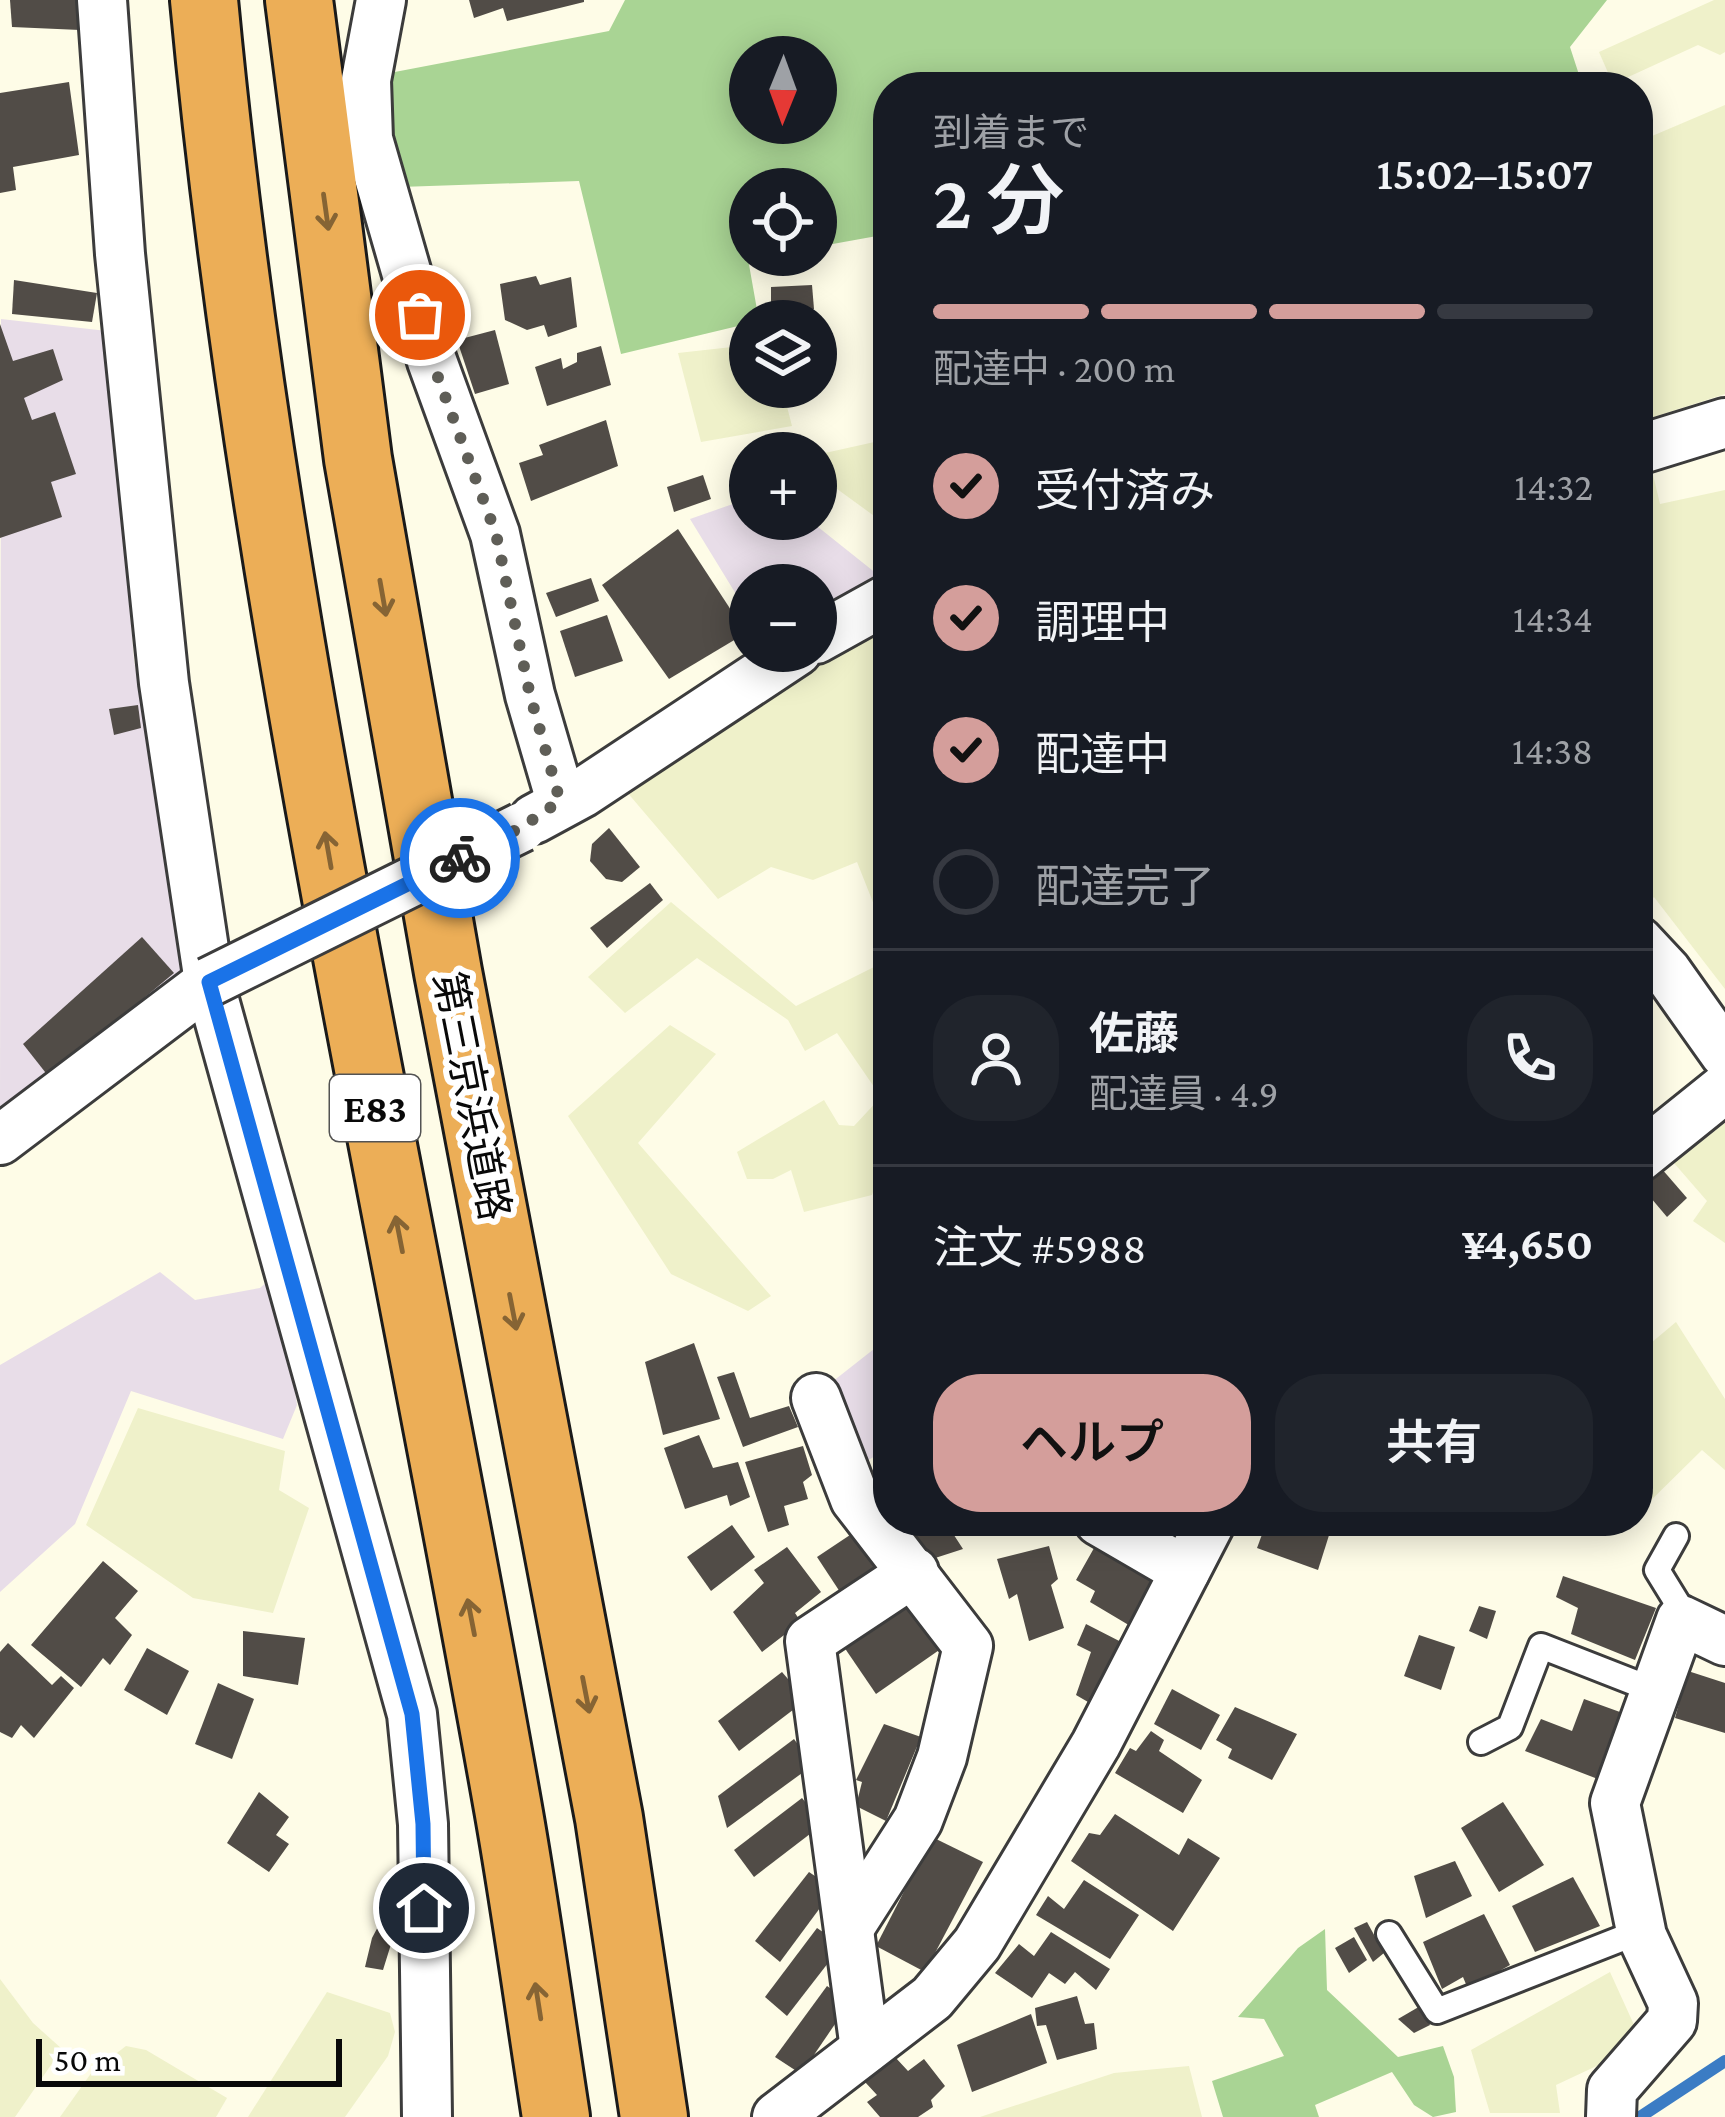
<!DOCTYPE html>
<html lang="ja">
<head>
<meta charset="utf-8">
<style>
  body { margin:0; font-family:"Crimson Pro","Noto Sans JP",serif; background:#20242c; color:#f1f3f6; height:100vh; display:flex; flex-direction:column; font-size:45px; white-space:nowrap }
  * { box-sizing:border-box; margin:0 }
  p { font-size:39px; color:#9ea1a6 }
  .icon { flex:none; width:66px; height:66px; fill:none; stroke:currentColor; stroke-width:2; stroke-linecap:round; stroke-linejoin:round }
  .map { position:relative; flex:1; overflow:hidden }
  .side { position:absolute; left:873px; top:72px; width:780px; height:1464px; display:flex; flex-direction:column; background:#171b24; border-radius:48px; box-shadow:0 6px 30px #0003 }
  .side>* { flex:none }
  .needle { width:78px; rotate:181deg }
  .buttons { position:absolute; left:729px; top:36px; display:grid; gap:24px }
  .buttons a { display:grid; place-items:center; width:108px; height:108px; border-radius:50%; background:#171b24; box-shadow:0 6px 30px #0003; font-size:60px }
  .scale { position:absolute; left:36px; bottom:30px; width:306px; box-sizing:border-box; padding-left:12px; border:6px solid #090909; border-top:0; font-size:33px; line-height:42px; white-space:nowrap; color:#090909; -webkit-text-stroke:9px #fff; paint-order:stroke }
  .pin { position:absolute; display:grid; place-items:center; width:102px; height:102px; color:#fff; margin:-51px; border:6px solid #fff; border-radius:50%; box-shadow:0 3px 12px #0007 }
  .courier { position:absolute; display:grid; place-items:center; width:120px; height:120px; margin:-60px; border:9px solid #1a73e8; border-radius:50%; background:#fff; color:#222; box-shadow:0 3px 15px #0007 }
  .head em { font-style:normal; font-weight:600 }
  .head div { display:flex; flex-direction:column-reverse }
  .head { display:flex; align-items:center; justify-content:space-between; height:204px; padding:0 60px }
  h1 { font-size:78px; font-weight:600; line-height:90px }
  .bar { display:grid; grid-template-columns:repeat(4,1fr); gap:18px 12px; align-content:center; height:144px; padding:0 60px }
  .bar i { height:15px; border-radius:9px; background:#363941 }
  .bar .selected { background:#d49e9b }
  .bar p { grid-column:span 4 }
  .line { display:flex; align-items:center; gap:30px; padding:0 60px; border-top:3px solid #363941 }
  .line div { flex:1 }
  .round { display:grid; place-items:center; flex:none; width:126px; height:126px; border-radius:48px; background:#20242c }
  ol { padding:0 60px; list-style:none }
  li { display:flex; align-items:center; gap:36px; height:132px }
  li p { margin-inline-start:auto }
  li .icon { padding:12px; border-radius:50%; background:#d49e9b; color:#111; stroke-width:4 }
  li:last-child { color:#9ea1a6 }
  li i { width:66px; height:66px; border:6px solid #363941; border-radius:50% }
  .button { display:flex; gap:24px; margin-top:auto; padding:24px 60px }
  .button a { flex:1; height:138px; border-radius:48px; background:#d49e9b; color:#111; font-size:48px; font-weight:600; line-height:138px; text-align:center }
  .button a+a { background:#20242c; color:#f1f3f6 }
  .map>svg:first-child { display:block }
  .industrial { fill:#e8dde8 }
  .farmland { fill:#eff1ca }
  .forest { fill:#a9d494; fill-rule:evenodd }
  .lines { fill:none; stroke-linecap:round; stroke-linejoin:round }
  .stream { stroke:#3b7cc4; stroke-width:12 }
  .building { fill:#514c47 }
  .lane-casing { stroke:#3c3c3c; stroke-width:30 }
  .street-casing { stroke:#3c3c3c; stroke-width:54 }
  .highway-casing { stroke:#1a1a1a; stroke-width:72 }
  .lane { stroke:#fff; stroke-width:24 }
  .street { stroke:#fff; stroke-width:48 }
  .highway { stroke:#ecae57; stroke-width:66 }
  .street-bridge-casing { stroke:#3c3c3c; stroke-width:54; stroke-linecap:butt }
  .street-bridge { stroke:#fff; stroke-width:48 }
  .oneway { stroke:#866434 }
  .done { stroke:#5f5e57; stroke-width:12; stroke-dasharray:0 21.6 }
  .route { stroke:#1a73e8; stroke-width:15 }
  .labels { text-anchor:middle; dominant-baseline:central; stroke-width:12; stroke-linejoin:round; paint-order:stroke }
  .shield { fill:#fff; stroke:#535353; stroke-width:3 }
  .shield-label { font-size:39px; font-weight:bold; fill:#090909 }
  .street-label { font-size:42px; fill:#090909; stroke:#fff }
</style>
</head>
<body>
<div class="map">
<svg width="1725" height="2117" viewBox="0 0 1725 2117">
  <rect width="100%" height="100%" fill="#fefce7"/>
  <g class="industrial">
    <polygon points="1,319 107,331 134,660 185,951 183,976 0,1120"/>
    <polygon points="750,498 750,519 808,519 882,578 816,621 816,585 750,585 750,617 690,519"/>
    <polygon points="160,1272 195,1300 260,1288 278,1272 297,1405 283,1439 131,1391 75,1524 0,1592 0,1365"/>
    <polygon points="888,1338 888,1449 861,1464 832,1382"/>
  </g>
  <g class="farmland">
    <polygon points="1714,0 1725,0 1725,52 1720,55 1698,45 1613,84 1599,52"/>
    <polygon points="1725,105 1725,394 1638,422 1638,142"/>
    <polygon points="750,345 750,387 782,387 792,426 701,442 678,353"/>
    <polygon points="888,439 888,526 822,478 816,455"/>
    <polygon points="1650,462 1660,504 1725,490 1725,989 1654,897 1638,918 1638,464"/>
    <polygon points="888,622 888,940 857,862 813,880 771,867 718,899 626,791"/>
    <polygon points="671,902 796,1006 888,960 888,1145 872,1195 804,1212 791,1170 773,1179 747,1179 737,1152 824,1100 839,1125 854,1126 881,1097 837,1033 805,1051 788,1020 697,958 625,1013 588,977"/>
    <polygon points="670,1025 716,1054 638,1143 771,1296 748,1311 671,1274 568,1116"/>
    <polygon points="1725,1123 1725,1243 1693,1221 1707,1201 1674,1163"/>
    <polygon points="1676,1322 1725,1399 1725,1470 1702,1450 1638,1513 1638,1354"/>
    <polygon points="138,1408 285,1451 279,1490 309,1508 273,1613 193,1598 86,1525"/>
    <polygon points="1610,1972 1635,2027 1603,2063 1556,2085 1560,2113 1490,2113 1471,2050"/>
    <polygon points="0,1979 33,2023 62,2049 15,2117 0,2117"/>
    <polygon points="327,1992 390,2013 395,2032 388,2056 345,2117 248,2117"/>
    <polygon points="126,2046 146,2050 227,2098 216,2117 60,2117 92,2072"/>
    <polygon points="1189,2066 1202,2117 980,2117 1114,2073"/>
  </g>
  <g class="forest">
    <path d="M 625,0 L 1607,0 L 1570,47 L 1583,87 L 888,87 L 888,234 L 816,247 L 816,189 L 750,189 L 750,255 L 768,255 L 748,259 L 759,321 L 621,354 L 579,181 L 400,187 L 379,75 L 609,31 ZM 750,57 L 816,57 L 816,123 L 750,123 Z"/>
    <polygon points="1325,1929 1327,1990 1398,2057 1443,2046 1454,2077 1456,2112 1433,2117 1414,2105 1392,2072 1315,2105 1319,2117 1223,2117 1212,2081 1284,2056 1264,2019 1238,2017 1298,1948"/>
  </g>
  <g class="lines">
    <polyline class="stream" points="1640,2117 1725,2061"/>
  </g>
  <g class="building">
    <polygon points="10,0 80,0 80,30 12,27"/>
    <polygon points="469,0 584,0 584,2 507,21 503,8 474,18"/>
    <polygon points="69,82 79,155 13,167 16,190 0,193 0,93"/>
    <polygon points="536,276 540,285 571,277 577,327 548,337 544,325 527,330 505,320 500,284"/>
    <polygon points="14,280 97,293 92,322 12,314"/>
    <polygon points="812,285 814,309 771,310 771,287"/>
    <polygon points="0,324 13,361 53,349 63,380 24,398 32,420 55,412 76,474 51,482 62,517 0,538"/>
    <polygon points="495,330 509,384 475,394 457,340"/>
    <polygon points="601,346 611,385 547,406 535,367 561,358 563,369 577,362 577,353"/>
    <polygon points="606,420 618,466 531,501 519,463 543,455 539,445"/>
    <polygon points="703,475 711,499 674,512 667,487"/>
    <polygon points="678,529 746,633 669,679 602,585"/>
    <polygon points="591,578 599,601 556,617 546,593"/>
    <polygon points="607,615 623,661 575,677 560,631"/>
    <polygon points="138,705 141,728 114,735 109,709"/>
    <polygon points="609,828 640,867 622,882 606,879 590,861 592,844"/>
    <polygon points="650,883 663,900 607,948 590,928"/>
    <polygon points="142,937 174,973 49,1077 23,1044"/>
    <polygon points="1661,1168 1687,1198 1667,1217 1640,1185"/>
    <polygon points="694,1343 720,1419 663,1435 645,1362"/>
    <polygon points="734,1372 750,1418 789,1406 798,1427 743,1447 717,1377"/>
    <polygon points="699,1435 713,1468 738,1462 750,1497 730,1506 727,1495 685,1509 664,1448"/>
    <polygon points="803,1446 812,1475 803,1482 808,1499 784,1506 789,1525 768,1532 745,1462"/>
    <polygon points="903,1521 956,1521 950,1529 963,1549 929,1560"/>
    <polygon points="1267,1521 1305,1521 1331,1529 1318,1570 1257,1548"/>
    <polygon points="732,1525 755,1557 711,1591 687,1557"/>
    <polygon points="856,1531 884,1567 842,1595 817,1557"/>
    <polygon points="1098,1541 1161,1577 1132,1627 1090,1602 1095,1591 1076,1580"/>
    <polygon points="1049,1546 1058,1579 1051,1585 1064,1628 1029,1641 1017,1594 1009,1599 997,1559"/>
    <polygon points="787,1547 821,1592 795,1613 801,1622 762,1652 733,1612 764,1583 754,1570"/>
    <polygon points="103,1561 138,1591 115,1618 132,1635 110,1665 103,1658 81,1687 31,1645"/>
    <polygon points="1563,1576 1656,1608 1635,1660 1571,1634 1578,1608 1556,1597"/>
    <polygon points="911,1599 945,1646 876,1694 844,1647"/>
    <polygon points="1479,1606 1496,1611 1487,1639 1469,1631"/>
    <polygon points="1086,1624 1129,1646 1100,1709 1076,1695 1091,1652 1077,1645"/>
    <polygon points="243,1631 305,1638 298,1685 243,1676"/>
    <polygon points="1419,1635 1455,1647 1441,1690 1404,1676"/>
    <polygon points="8,1643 52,1685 61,1676 74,1688 34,1738 21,1725 12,1738 0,1732 0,1652"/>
    <polygon points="147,1648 189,1671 167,1715 124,1690"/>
    <polygon points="1688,1671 1725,1683 1725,1733 1675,1718"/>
    <polygon points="782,1672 806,1700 739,1751 718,1721"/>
    <polygon points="218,1683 254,1699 232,1759 195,1744"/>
    <polygon points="1172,1689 1220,1715 1201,1750 1154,1724"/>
    <polygon points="1584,1699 1631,1716 1603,1781 1525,1751 1541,1719 1572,1731"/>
    <polygon points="1235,1707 1297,1734 1272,1780 1228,1758 1232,1749 1216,1740"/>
    <polygon points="884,1724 921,1737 886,1821 856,1806 862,1782 856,1780"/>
    <polygon points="1151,1731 1164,1740 1159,1751 1202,1780 1183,1813 1115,1773 1130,1748 1136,1751"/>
    <polygon points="794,1739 813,1765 727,1828 718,1796"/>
    <polygon points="259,1792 289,1817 276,1835 289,1844 269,1872 227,1843"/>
    <polygon points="802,1798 823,1824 754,1877 734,1850"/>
    <polygon points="1503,1802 1544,1865 1499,1892 1461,1828"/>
    <polygon points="1115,1814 1179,1855 1188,1838 1220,1858 1173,1931 1071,1861 1089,1833 1100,1835"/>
    <polygon points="932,1837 983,1862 925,1972 876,1946"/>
    <polygon points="1455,1861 1472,1896 1426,1918 1414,1876"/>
    <polygon points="809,1872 834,1889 780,1962 755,1941"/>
    <polygon points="1573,1877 1600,1926 1535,1952 1512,1906"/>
    <polygon points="1084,1880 1139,1915 1110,1959 1036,1915 1048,1896 1064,1909"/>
    <polygon points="399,1887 413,1921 412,1939 392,1941 383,1970 365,1967 372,1938"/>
    <polygon points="1484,1914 1510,1965 1468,1989 1463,1977 1442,1989 1423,1942"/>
    <polygon points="1367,1922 1384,1953 1373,1962 1354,1928"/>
    <polygon points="817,1928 842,1945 787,2016 765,1997"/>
    <polygon points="1051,1932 1110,1969 1096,1990 1075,1972 1065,1984 1049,1973 1032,1998 995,1973 1019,1944 1034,1956"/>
    <polygon points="1354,1937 1367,1960 1349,1973 1335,1948"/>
    <polygon points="827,1986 850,2002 801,2074 775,2057"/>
    <polygon points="1077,1996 1085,2024 1094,2023 1097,2049 1057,2060 1046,2025 1037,2026 1035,2008"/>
    <polygon points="1422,2005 1430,2025 1414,2033 1398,2019"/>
    <polygon points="1031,2014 1047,2063 972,2092 957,2045"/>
    <polygon points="895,2057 908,2071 924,2059 945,2086 931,2100 933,2107 918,2117 880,2117 867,2102 877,2095 865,2082"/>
  </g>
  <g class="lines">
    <defs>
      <g id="lane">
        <polyline points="1676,1536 1657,1570 1681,1609 1681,1620"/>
        <polyline points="1481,1742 1510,1727 1541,1646 1656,1691"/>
        <polyline points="1389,1934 1437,2011 1641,1931"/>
      </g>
      <g id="street">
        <polyline points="102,0 120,254 164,683 209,982 412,1714 423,1824 427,2117"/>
        <polyline points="381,0 366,80 368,139 432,361 495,534 530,695 561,801"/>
        <polyline points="1638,450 1725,423"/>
        <polyline points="816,639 888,599"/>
        <polyline points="534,819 582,793 797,651"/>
        <polyline points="1638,941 1667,972 1725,1054"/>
        <polyline points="0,1140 209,982"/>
        <polyline points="1638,1158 1725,1088"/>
        <polyline points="816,1398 855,1499 968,1646 942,1757 918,1820 849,1928"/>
        <polyline points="1099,1521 1185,1571"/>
        <polyline points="865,2049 810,1641 914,1572"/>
        <polyline points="777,2117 932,1998 977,1944 1096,1744 1211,1521"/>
        <polyline points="1611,2117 1612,2090 1672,2021 1673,2003 1642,1936 1615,1803 1681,1620 1725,1641"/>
      </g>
      <g id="highway">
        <path d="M 204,0 C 261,609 402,1206 508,1808 C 526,1910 540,2014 556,2117"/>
        <polyline points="299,0 358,459 448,972 609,1818 654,2117"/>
      </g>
    </defs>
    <use href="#lane" class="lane-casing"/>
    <use href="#street" class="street-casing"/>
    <use href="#highway" class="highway-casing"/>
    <use href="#lane" class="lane"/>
    <use href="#street" class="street"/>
    <use href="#highway" class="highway"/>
    <defs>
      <polyline id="street-bridge" points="209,982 522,827"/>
    </defs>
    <use href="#street-bridge" class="street-bridge-casing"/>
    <use href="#street-bridge" class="street-bridge"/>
  </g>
  <defs><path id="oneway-shaft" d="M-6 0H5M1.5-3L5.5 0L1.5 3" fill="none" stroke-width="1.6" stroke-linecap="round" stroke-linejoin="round" transform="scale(3)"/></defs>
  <g class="oneway">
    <use href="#oneway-shaft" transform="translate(326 212) rotate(82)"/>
    <use href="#oneway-shaft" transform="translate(383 598) rotate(80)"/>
    <use href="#oneway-shaft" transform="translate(328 850) rotate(-100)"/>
    <use href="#oneway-shaft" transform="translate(399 1234) rotate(-101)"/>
    <use href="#oneway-shaft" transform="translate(513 1312) rotate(79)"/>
    <use href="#oneway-shaft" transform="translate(471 1617) rotate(-101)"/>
    <use href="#oneway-shaft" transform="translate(586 1695) rotate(79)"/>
    <use href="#oneway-shaft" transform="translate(538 2001) rotate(-99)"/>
  </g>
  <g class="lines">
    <polyline class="done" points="420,315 432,361 496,534 530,695 560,801 522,827 460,858"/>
    <polyline class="route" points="424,1908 423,1824 412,1714 209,982 460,858"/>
  </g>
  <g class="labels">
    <rect class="shield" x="330" y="1075" width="90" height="66" rx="9"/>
    <g class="shield-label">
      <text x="375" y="1108">E83</text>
    </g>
    <g class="street-label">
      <text transform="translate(472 1096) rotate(79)">第三京浜道路</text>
    </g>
  </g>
</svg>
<div class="buttons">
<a><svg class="needle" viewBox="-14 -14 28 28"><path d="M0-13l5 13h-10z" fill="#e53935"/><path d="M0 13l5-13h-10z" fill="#9ea1a6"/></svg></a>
<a><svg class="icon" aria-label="locate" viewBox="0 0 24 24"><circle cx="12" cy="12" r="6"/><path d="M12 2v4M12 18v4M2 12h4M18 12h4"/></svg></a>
<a><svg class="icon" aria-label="layers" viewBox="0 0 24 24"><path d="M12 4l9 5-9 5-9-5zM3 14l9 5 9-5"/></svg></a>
<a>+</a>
<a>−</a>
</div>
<div class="scale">50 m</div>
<div class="pin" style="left:420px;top:315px;background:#ea580c"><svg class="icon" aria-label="bag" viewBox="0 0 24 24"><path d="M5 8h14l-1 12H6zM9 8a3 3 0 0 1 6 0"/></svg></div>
<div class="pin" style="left:424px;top:1908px;background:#1f2937"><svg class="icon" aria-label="home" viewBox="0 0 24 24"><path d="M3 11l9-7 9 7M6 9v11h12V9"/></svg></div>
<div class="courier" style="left:460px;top:858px"><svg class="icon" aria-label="bike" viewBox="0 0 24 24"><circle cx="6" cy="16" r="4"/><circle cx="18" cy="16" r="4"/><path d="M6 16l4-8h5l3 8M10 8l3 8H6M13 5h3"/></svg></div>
<section class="side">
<div class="head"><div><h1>2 分</h1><p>到着まで</p></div><em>15:02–15:07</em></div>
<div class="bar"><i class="selected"></i><i class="selected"></i><i class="selected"></i><i></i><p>配達中 · 200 m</p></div>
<ol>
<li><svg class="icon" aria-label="check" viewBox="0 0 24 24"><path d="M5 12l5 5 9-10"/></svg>受付済み<p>14:32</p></li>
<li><svg class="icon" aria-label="check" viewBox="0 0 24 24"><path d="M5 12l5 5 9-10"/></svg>調理中<p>14:34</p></li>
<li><svg class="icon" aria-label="check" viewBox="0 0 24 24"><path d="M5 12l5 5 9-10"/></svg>配達中<p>14:38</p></li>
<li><i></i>配達完了</li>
</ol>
<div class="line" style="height:216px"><a class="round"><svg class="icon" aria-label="person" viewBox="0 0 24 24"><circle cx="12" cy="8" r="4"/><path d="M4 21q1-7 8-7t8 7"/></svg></a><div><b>佐藤</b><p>配達員 · 4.9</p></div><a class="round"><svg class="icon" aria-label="phone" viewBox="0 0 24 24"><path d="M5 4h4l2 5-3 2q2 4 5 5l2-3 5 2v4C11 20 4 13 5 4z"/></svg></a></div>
<div class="line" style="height:156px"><div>注文 #5988</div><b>¥4,650</b></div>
<div class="button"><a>ヘルプ</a><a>共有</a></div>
</section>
</div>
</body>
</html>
